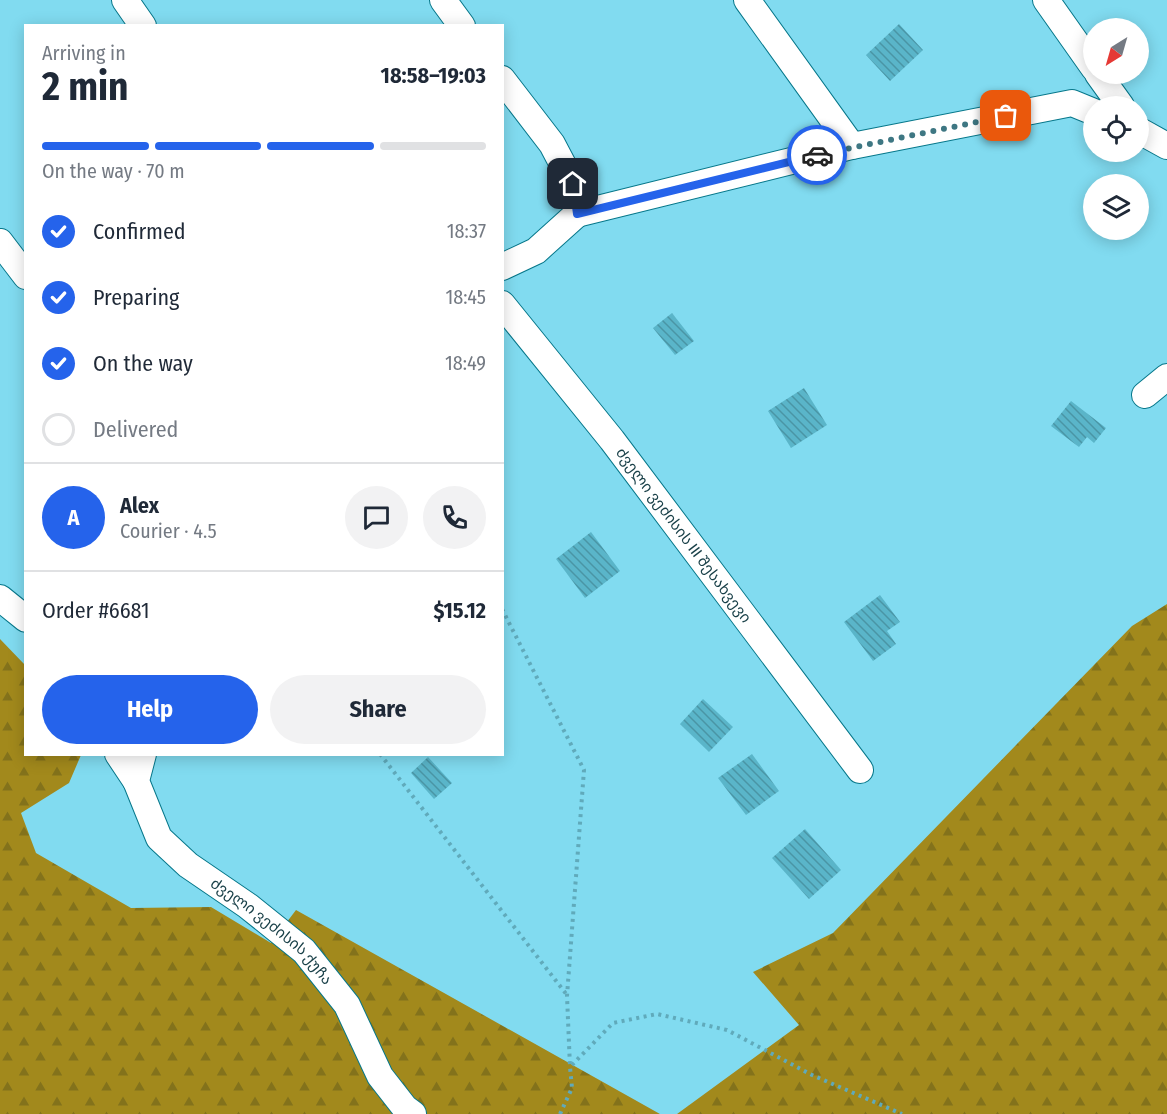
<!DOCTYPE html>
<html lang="en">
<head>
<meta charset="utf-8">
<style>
  body { margin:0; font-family:"Fira Sans Condensed","Noto Sans Georgian",sans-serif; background:#f2f2f3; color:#1f2937; height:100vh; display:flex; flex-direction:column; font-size:22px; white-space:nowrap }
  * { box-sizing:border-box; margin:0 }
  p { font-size:20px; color:#747a83 }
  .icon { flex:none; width:33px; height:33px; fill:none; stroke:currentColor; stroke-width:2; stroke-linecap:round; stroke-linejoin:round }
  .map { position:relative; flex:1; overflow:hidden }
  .side { position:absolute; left:24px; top:24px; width:480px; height:732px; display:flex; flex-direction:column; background:#fff; border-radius:0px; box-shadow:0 3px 15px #0003 }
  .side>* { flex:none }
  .needle { width:39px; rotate:217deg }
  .tools { position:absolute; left:1083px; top:18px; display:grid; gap:12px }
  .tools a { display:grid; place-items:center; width:66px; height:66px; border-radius:50%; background:#fff; box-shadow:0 3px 15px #0003; font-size:30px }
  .pin { position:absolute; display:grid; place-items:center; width:51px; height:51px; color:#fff; margin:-26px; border-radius:12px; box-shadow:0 3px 9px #0006 }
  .courier { position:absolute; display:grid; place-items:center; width:60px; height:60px; margin:-30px; border:4px solid #2563eb; border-radius:50%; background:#fff; color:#222; box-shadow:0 2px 8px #0007 }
  .overview em { font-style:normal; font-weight:700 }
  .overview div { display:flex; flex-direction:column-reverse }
  .overview { display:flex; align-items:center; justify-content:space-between; height:102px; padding:0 18px }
  h1 { font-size:39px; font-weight:700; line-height:45px }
  .bar { display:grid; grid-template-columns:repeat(4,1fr); gap:9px 6px; align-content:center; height:72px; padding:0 18px }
  .bar i { height:8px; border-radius:4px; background:#e0e1e3 }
  .bar .active { background:#2563eb }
  .bar p { grid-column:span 4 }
  .line { display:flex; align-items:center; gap:15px; padding:0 18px; border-top:2px solid #e0e1e3 }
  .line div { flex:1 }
  .round { display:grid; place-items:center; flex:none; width:63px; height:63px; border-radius:32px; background:#f2f2f3 }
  ol { padding:0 18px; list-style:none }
  li { display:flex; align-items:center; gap:18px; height:66px }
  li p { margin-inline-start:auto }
  li .icon { padding:6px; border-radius:50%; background:#2563eb; color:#fff; stroke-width:4 }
  li:last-child { color:#747a83 }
  li i { width:33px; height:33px; border:3px solid #e0e1e3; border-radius:50% }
  .button { display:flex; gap:12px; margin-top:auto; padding:12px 18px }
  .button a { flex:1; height:69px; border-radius:36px; background:#2563eb; color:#fff; font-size:24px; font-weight:700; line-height:69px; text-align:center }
  .button a+a { background:#f2f2f3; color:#1f2937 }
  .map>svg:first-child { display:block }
  .forest { fill:url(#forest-firs) }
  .building { fill:url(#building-back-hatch) }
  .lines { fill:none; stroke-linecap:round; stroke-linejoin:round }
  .minor-casing { stroke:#06778a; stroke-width:28 }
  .path { stroke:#60aabb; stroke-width:4; stroke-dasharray:3 4.5; stroke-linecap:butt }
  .minor { stroke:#fff; stroke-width:26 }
  .done { stroke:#3e7783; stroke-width:6; stroke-dasharray:0 10.8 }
  .route { stroke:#2563eb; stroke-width:8 }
  .labels { text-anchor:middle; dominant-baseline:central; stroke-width:4.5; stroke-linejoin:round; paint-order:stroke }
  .street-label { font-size:15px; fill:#1a4149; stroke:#8ee9fe }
</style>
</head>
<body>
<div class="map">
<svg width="1167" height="1114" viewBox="0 0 1167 1114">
  <defs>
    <pattern id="forest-firs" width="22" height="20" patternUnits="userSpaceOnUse" patternTransform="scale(1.5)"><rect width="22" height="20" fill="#a2891c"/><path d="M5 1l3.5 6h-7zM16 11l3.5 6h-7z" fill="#83721b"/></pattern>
    <pattern id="building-back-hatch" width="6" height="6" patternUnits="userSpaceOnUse" patternTransform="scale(1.5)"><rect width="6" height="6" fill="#5ab5c9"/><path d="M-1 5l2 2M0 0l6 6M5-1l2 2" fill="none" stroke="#4a95a5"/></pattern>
  </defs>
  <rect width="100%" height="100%" fill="#81dbf0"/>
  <g class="forest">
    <polygon points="1167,604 1167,1114 677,1114 799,1025 753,972 833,933 1132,626"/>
    <polygon points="0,639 25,665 26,754 81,755 69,783 21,813 36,853 131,908 211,907 271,943 296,910 660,1114 0,1114"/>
  </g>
  <g class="building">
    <polygon points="899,24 923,50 890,81 866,55"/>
    <polygon points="672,313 694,341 675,355 653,328"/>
    <polygon points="804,388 827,425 791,448 768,411"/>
    <polygon points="1071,401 1106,428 1094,443 1087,437 1079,447 1051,426"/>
    <polygon points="591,532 620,571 585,598 556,559"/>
    <polygon points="880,595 900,622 887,631 896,644 873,661 844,622"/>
    <polygon points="703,699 733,727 709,752 680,724"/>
    <polygon points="752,754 779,791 746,815 718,778"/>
    <polygon points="428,757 452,783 434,799 411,773"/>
    <polygon points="805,829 841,870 809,899 772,858"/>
  </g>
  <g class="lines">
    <defs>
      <g id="minor">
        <polyline points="125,0 143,26"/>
        <polyline points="443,0 462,26"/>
        <polyline points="747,0 852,146"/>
        <polyline points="1046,0 1094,68"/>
        <polyline points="1098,74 1121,106"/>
        <polyline points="502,79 552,144 573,184 577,214 536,251 502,267"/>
        <polyline points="1138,130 1167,146"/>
        <polyline points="577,214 852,146 1072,103 1094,112"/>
        <polyline points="0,242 26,276"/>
        <path id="s1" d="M 502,304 L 612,440 L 860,770"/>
        <polyline points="1145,395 1167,377"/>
        <polyline points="0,598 26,619"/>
        <polyline points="118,754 136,781"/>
        <path id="s2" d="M 143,754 L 136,781 L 159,838 L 188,865 L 248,906 L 304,951 L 347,1005 L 380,1076 L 405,1108 L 413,1114"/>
      </g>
    </defs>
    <use href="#minor" class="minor-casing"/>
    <g class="path">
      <polyline points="502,609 584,770 567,996 570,1067"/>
      <polyline points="380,754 567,995"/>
      <polyline points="560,1114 572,1088 570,1067 613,1023 657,1014 727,1030 812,1075 902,1114"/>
    </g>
    <use href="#minor" class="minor"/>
  </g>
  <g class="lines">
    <polyline class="done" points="817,155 1006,116"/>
    <polyline class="route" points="573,184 577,214 817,155"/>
  </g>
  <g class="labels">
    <g class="street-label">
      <text stroke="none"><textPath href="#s1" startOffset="294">ძველი ვეძისის III შესახვევი</textPath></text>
      <text stroke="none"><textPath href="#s2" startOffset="236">ძველი ვეძისის ქუჩა</textPath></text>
    </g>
  </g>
</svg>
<div class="tools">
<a><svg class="needle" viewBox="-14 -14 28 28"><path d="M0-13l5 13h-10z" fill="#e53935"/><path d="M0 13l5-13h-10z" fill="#747a83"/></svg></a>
<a><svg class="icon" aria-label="locate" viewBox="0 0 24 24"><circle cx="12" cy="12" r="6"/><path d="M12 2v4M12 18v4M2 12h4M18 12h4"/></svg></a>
<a><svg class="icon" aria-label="layers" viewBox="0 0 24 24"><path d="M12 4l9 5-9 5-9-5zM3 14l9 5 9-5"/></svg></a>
</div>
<div class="pin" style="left:1006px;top:116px;background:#ea580c"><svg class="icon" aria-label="bag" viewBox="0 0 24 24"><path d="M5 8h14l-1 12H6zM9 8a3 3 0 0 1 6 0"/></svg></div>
<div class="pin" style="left:573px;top:184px;background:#1f2937"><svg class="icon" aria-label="home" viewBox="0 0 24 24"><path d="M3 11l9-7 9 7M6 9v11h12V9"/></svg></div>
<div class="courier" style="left:817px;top:155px"><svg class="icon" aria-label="car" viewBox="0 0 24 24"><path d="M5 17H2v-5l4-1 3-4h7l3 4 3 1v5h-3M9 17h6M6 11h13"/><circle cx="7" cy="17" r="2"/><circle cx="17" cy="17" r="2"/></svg></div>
<section class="side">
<div class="overview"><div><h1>2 min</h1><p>Arriving in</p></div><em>18:58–19:03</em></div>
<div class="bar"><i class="active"></i><i class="active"></i><i class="active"></i><i></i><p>On the way · 70 m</p></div>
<ol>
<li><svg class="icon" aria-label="check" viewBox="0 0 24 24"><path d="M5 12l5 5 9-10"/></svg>Confirmed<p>18:37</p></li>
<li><svg class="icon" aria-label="check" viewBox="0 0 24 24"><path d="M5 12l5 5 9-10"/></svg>Preparing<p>18:45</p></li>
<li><svg class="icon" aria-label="check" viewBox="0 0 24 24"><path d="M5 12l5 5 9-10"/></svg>On the way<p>18:49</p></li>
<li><i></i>Delivered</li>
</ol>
<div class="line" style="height:108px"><b class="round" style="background:#2563eb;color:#fff">A</b><div><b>Alex</b><p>Courier · 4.5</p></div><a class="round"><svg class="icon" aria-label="chat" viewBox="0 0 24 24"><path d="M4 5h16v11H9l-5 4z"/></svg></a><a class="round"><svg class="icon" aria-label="phone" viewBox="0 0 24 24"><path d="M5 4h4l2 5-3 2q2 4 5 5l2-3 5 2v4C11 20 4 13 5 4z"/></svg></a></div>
<div class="line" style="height:78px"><div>Order #6681</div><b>$15.12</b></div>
<div class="button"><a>Help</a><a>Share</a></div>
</section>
</div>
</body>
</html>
